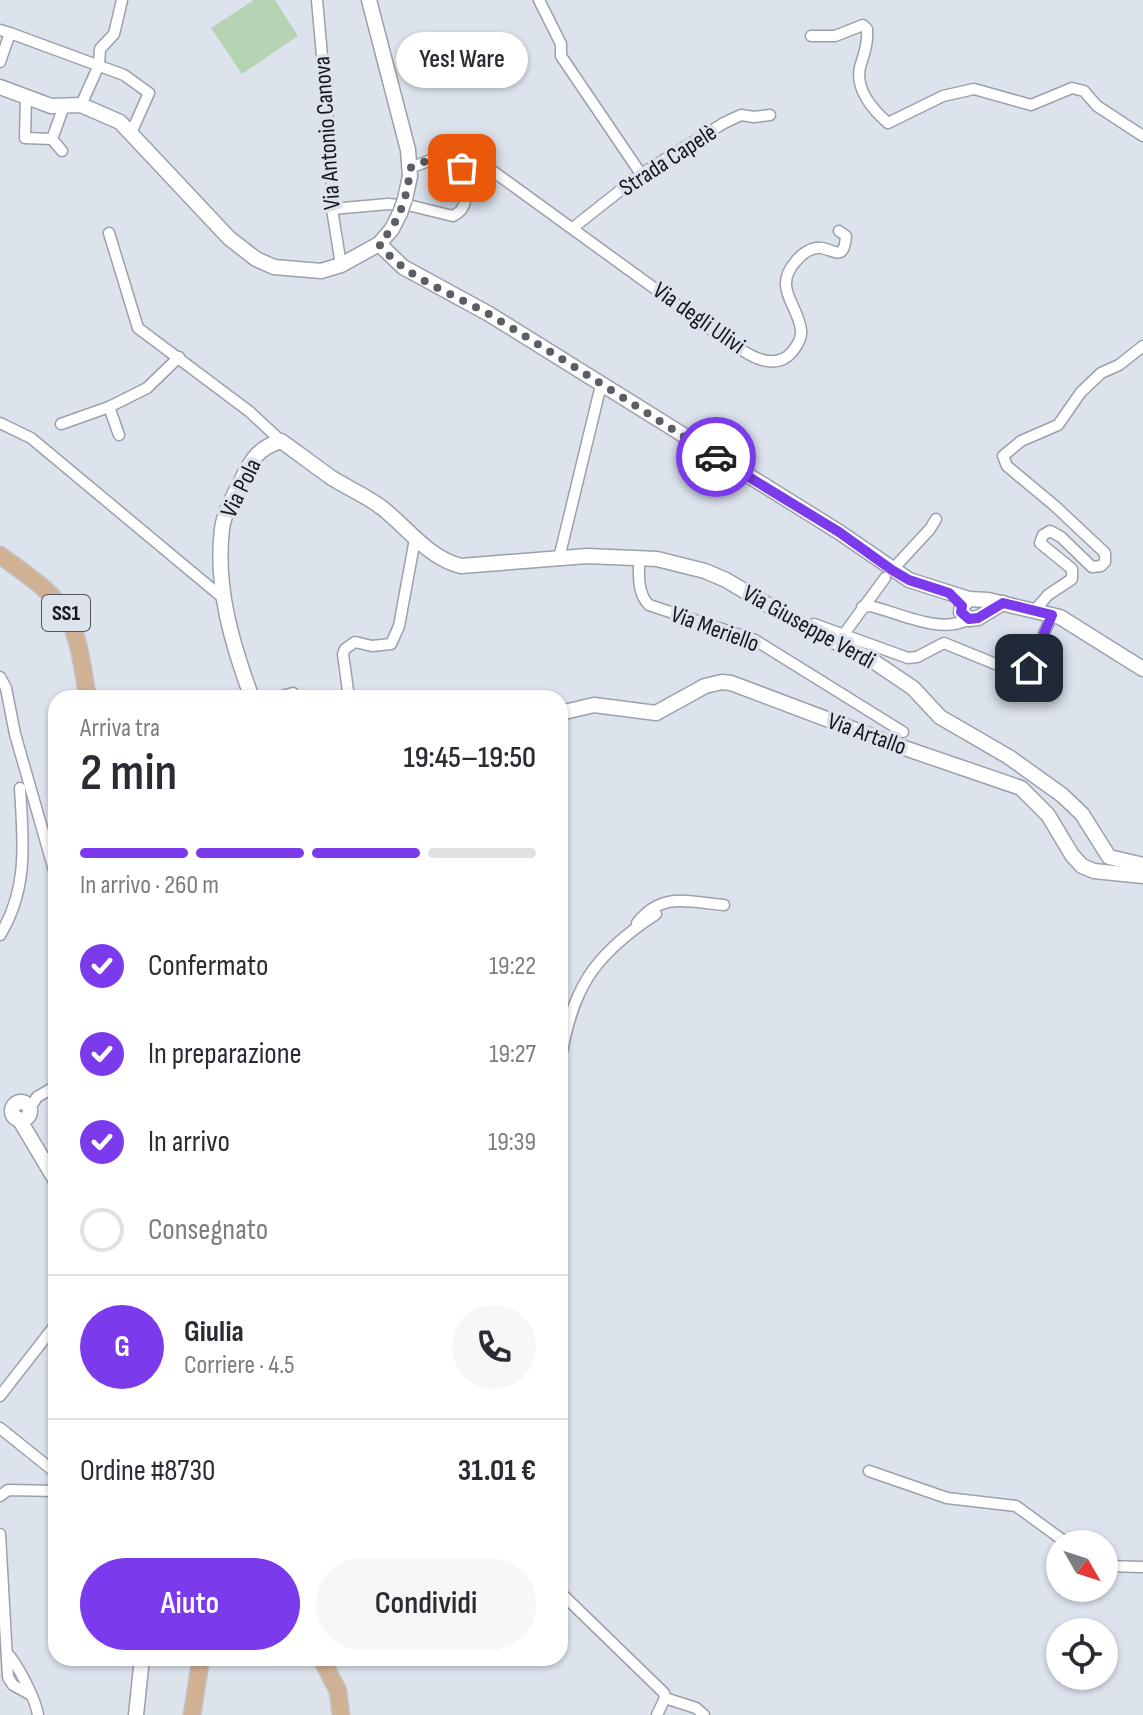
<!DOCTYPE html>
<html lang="it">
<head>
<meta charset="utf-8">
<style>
  body { margin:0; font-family:"Sofia Sans Condensed",sans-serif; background:#f7f7f7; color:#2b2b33; height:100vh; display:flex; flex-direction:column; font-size:30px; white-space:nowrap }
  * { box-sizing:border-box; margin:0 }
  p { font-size:26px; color:#7c7c81 }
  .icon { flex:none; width:44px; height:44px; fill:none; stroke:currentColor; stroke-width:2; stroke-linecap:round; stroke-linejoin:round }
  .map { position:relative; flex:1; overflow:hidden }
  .details { position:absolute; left:48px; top:690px; width:520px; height:976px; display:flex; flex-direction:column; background:#fff; border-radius:24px; box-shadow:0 2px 6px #0004 }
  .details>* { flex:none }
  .needle { width:52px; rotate:129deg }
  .buttons { position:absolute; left:1046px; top:1530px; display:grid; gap:16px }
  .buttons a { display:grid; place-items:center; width:72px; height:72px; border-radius:50%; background:#fff; box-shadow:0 2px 6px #0004; font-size:40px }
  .pin { position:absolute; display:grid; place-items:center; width:68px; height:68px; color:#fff; margin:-34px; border-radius:16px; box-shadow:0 4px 12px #0006 }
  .courier { position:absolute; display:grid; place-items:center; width:80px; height:80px; margin:-40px; border:6px solid #7c3aed; border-radius:50%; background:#fff; color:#222; box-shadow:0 2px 10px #0007 }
  .bubble { position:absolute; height:56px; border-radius:28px; background:#fff; box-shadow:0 2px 6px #0004; font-size:26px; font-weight:600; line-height:56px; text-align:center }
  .summary em { font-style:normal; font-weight:600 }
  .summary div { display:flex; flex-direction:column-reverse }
  .summary { display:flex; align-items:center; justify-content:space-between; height:136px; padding:0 32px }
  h1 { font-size:52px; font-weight:600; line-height:60px }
  .bar { display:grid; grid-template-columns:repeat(4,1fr); gap:12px 8px; align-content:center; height:96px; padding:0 32px }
  .bar i { height:10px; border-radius:6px; background:#e1e1e2 }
  .bar .selected { background:#7c3aed }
  .bar p { grid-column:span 4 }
  .line { display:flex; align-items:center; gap:20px; padding:0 32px; border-top:2px solid #e1e1e2 }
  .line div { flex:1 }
  .round { display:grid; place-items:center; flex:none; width:84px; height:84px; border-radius:42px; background:#f7f7f7 }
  ol { padding:0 32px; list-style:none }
  li { display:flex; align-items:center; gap:24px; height:88px }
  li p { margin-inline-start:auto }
  li .icon { padding:8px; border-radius:50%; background:#7c3aed; color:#fff; stroke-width:4 }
  li:last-child { color:#7c7c81 }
  li i { width:44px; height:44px; border:4px solid #e1e1e2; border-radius:50% }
  .cta { display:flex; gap:16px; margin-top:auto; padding:16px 32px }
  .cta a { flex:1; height:92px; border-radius:48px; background:#7c3aed; color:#fff; font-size:32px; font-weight:600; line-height:92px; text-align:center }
  .cta a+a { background:#f7f7f7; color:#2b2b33 }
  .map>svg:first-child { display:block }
  .park { fill:#b5d4b3 }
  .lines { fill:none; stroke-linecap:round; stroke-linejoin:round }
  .street-casing { stroke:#9ba1aa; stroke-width:13 }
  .secondary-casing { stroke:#9ba1aa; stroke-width:17 }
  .primary-casing { stroke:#c2c3c4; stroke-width:19 }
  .street { stroke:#fff; stroke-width:10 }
  .secondary { stroke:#fff; stroke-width:14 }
  .primary { stroke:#d0b194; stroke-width:16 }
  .secondary-bridge-casing { stroke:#9ba1aa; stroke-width:17; stroke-linecap:butt }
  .secondary-bridge { stroke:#fff; stroke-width:14 }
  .done { stroke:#5b5e64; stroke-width:8; stroke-dasharray:0 14.4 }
  .route { stroke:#7c3aed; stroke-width:10 }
  .labels { text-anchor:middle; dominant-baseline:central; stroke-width:7; stroke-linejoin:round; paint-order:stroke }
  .shield { fill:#dce3ed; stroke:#51545a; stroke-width:2 }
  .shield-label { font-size:22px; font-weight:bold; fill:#15171b }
  .street-label { font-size:24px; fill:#15171b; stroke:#dce3ed }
</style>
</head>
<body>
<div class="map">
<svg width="1143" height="1715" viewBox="0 0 1143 1715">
  <rect width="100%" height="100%" fill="#dce3ed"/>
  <polygon class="park" points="254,0 275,0 298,36 242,74 211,28"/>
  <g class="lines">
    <defs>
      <g id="street">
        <polyline points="317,0 332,167 332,209 341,265"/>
        <polyline points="539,0 561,44 561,56 641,174"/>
        <polyline points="0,30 10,33 0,62"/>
        <polyline points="10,33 124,75 149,93 131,133"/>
        <path d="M 811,36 L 835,36 L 863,25 L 867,29 C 868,44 864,54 860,67 C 855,89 873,110 888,123 L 943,96 L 974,89 L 1031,105 L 1072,88 L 1084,91 L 1097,106 L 1143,136"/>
        <polyline points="26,96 25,138 52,139"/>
        <polyline points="81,105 99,65 100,49 114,34 122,0"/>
        <polyline points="62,151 52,139 64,106"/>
        <path d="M 410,168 L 449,153 L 472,156 L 716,333 C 736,346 771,377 792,352 C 797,346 802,337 801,330 C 798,304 772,288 796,261 C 801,254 813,246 822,248 C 836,251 844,261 846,236 L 839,231"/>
        <path d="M 332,209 L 388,204 L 412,206 L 453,216 C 477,205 459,175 466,154"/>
        <polyline points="574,227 641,174 724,123 741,115 754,117 770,115"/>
        <polyline points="109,233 138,328 250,412 281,441"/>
        <polyline points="109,407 119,435"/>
        <polyline points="0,423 31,438 223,598"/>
        <polyline points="61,424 109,407 147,388 179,357"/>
        <polyline points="559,558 601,385"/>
        <path d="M 639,558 C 639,575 637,593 649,605 L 755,640 L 903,732"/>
        <polyline points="892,570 930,529 936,519"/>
        <path d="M 862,607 L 870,606 C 900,613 940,635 969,619"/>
        <polyline points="1035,610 1048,595 1072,579 1072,569 1040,543 1043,535 1050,531 1061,537 1092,567 1101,566 1105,562 1105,553 1055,506 1007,466 1003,456 1021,441 1058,425 1081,392 1101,373 1119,365 1143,346"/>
        <polyline points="814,624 908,658 917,657 944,643 1020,674 1029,668 1052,615"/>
        <polyline points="844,634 885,578"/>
        <polyline points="0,677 6,688 15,734 56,877"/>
        <polyline points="275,698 293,693"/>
        <polyline points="349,698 343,654 345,649 355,642 372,646 391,644 399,626 415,539"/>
        <path d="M 637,923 C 662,891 688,902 724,905"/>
        <path d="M 0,935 C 29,888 23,840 20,788"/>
        <path d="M 560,1063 C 572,989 592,956 656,914"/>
        <polyline points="29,1110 37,1097 56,1086"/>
        <polyline points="0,1396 56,1324"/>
        <polyline points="0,1428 56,1473"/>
        <polyline points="869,1471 947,1498 1016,1506 1068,1544"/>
        <polyline points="0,1496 8,1490 56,1491"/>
        <polyline points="0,1534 8,1677 13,1685 31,1695"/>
        <polyline points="1104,1566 1143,1567"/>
        <polyline points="560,1592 664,1693 665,1698 657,1715"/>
        <path d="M 7,1653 C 17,1663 36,1700 38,1715"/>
        <polyline points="665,1698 696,1708 704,1715"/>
      </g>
      <g id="secondary">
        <polyline points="369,0 408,150 410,176 405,199"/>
        <polyline points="0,87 51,106 81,105 120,122 229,238 256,259 274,267 321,271 341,265 379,244 392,229 400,213"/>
        <polyline points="379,244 403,267 489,314 839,532 909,580 969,599 988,600 1060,617 1143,669"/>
        <polyline points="969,599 962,606 961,612 969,619 978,618 1003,603"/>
        <path d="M 252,698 C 232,644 215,587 222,529 C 224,513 233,497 240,483 C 250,462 257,448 281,441 C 298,453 315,466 332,478 C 348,488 366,496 381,507 C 408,528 427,557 461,566 L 587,556 L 657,559 L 705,571 L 726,580 L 803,626 L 870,659 L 913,688 L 940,717 L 1009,757 L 1062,795 L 1082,814 L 1109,857 L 1143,865"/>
        <polyline points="560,713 594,705 656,713 705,686 722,682 731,683 890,743 1021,788 1048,815 1072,855 1082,866 1094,871 1143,876"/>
        <circle cx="21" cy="1111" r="9"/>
        <polyline points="19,1119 56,1181"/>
        <polyline points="136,1715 142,1658"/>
      </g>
      <g id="primary">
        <path d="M 0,555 C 21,571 46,586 62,608 C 80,632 82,669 88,698"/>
        <polyline points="321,1658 338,1691 341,1715"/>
        <polyline points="192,1715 201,1658"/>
      </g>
    </defs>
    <use href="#street" class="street-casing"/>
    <use href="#secondary" class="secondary-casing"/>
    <use href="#primary" class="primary-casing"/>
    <use href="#street" class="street"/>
    <use href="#secondary" class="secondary"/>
    <use href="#primary" class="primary"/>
    <defs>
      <polyline id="secondary-bridge" points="400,213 405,199"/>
    </defs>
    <use href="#secondary-bridge" class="secondary-bridge-casing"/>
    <use href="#secondary-bridge" class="secondary-bridge"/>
  </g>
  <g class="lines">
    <path class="done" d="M 462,168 L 466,154 C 446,151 428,160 410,168 C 408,196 399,223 379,244 C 406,279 455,294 492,316 C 568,362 642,410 716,457"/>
    <polyline class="route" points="716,457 839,532 892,570 909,580 949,593 962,606 961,612 969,619 978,618 1003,603 1052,615 1029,668"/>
  </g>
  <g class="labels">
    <rect class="shield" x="42" y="595" width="48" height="36" rx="6"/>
    <g class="shield-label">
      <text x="66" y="613">SS1</text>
    </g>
    <g class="street-label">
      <text transform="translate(327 133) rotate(-94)">Via Antonio Canova</text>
      <text transform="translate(668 160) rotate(-33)">Strada Capelè</text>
      <text transform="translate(699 318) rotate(35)">Via degli Ulivi</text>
      <text transform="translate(241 488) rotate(-64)">Via Pola</text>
      <text transform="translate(809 627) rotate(29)">Via Giuseppe Verdi</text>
      <text transform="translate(715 629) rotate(20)">Via Meriello</text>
      <text transform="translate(867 734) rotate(20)">Via Artallo</text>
    </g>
  </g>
</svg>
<div class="buttons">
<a><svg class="needle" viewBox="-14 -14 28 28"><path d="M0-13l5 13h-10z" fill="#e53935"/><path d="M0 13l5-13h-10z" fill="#7c7c81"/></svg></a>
<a><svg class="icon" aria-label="locate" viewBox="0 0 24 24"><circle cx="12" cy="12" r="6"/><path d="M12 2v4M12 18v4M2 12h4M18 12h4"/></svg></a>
</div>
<div class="pin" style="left:462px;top:168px;background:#ea580c"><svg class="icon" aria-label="bag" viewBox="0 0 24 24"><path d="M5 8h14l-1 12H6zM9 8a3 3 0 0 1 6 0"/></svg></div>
<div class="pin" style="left:1029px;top:668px;background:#1f2937"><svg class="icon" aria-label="home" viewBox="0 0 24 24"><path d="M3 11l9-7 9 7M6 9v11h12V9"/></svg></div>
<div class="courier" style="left:716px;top:457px"><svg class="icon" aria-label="car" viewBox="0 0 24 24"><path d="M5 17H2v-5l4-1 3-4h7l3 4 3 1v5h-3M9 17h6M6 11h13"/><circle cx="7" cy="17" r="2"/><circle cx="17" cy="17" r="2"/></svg></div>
<div class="bubble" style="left:396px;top:32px;width:132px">Yes! Ware</div>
<section class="details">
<div class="summary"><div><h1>2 min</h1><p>Arriva tra</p></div><em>19:45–19:50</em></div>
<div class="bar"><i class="selected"></i><i class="selected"></i><i class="selected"></i><i></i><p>In arrivo · 260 m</p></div>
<ol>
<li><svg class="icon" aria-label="check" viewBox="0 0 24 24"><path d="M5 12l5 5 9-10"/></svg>Confermato<p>19:22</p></li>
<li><svg class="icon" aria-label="check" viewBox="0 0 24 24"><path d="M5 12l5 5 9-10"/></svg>In preparazione<p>19:27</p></li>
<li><svg class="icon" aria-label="check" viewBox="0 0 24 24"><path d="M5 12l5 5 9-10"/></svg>In arrivo<p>19:39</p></li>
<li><i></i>Consegnato</li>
</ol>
<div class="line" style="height:144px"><b class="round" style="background:#7c3aed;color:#fff">G</b><div><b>Giulia</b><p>Corriere · 4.5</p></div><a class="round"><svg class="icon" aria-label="phone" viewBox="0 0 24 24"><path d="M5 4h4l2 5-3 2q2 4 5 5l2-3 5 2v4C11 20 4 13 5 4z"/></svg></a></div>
<div class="line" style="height:104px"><div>Ordine #8730</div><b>31.01 €</b></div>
<div class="cta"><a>Aiuto</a><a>Condividi</a></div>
</section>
</div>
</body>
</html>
